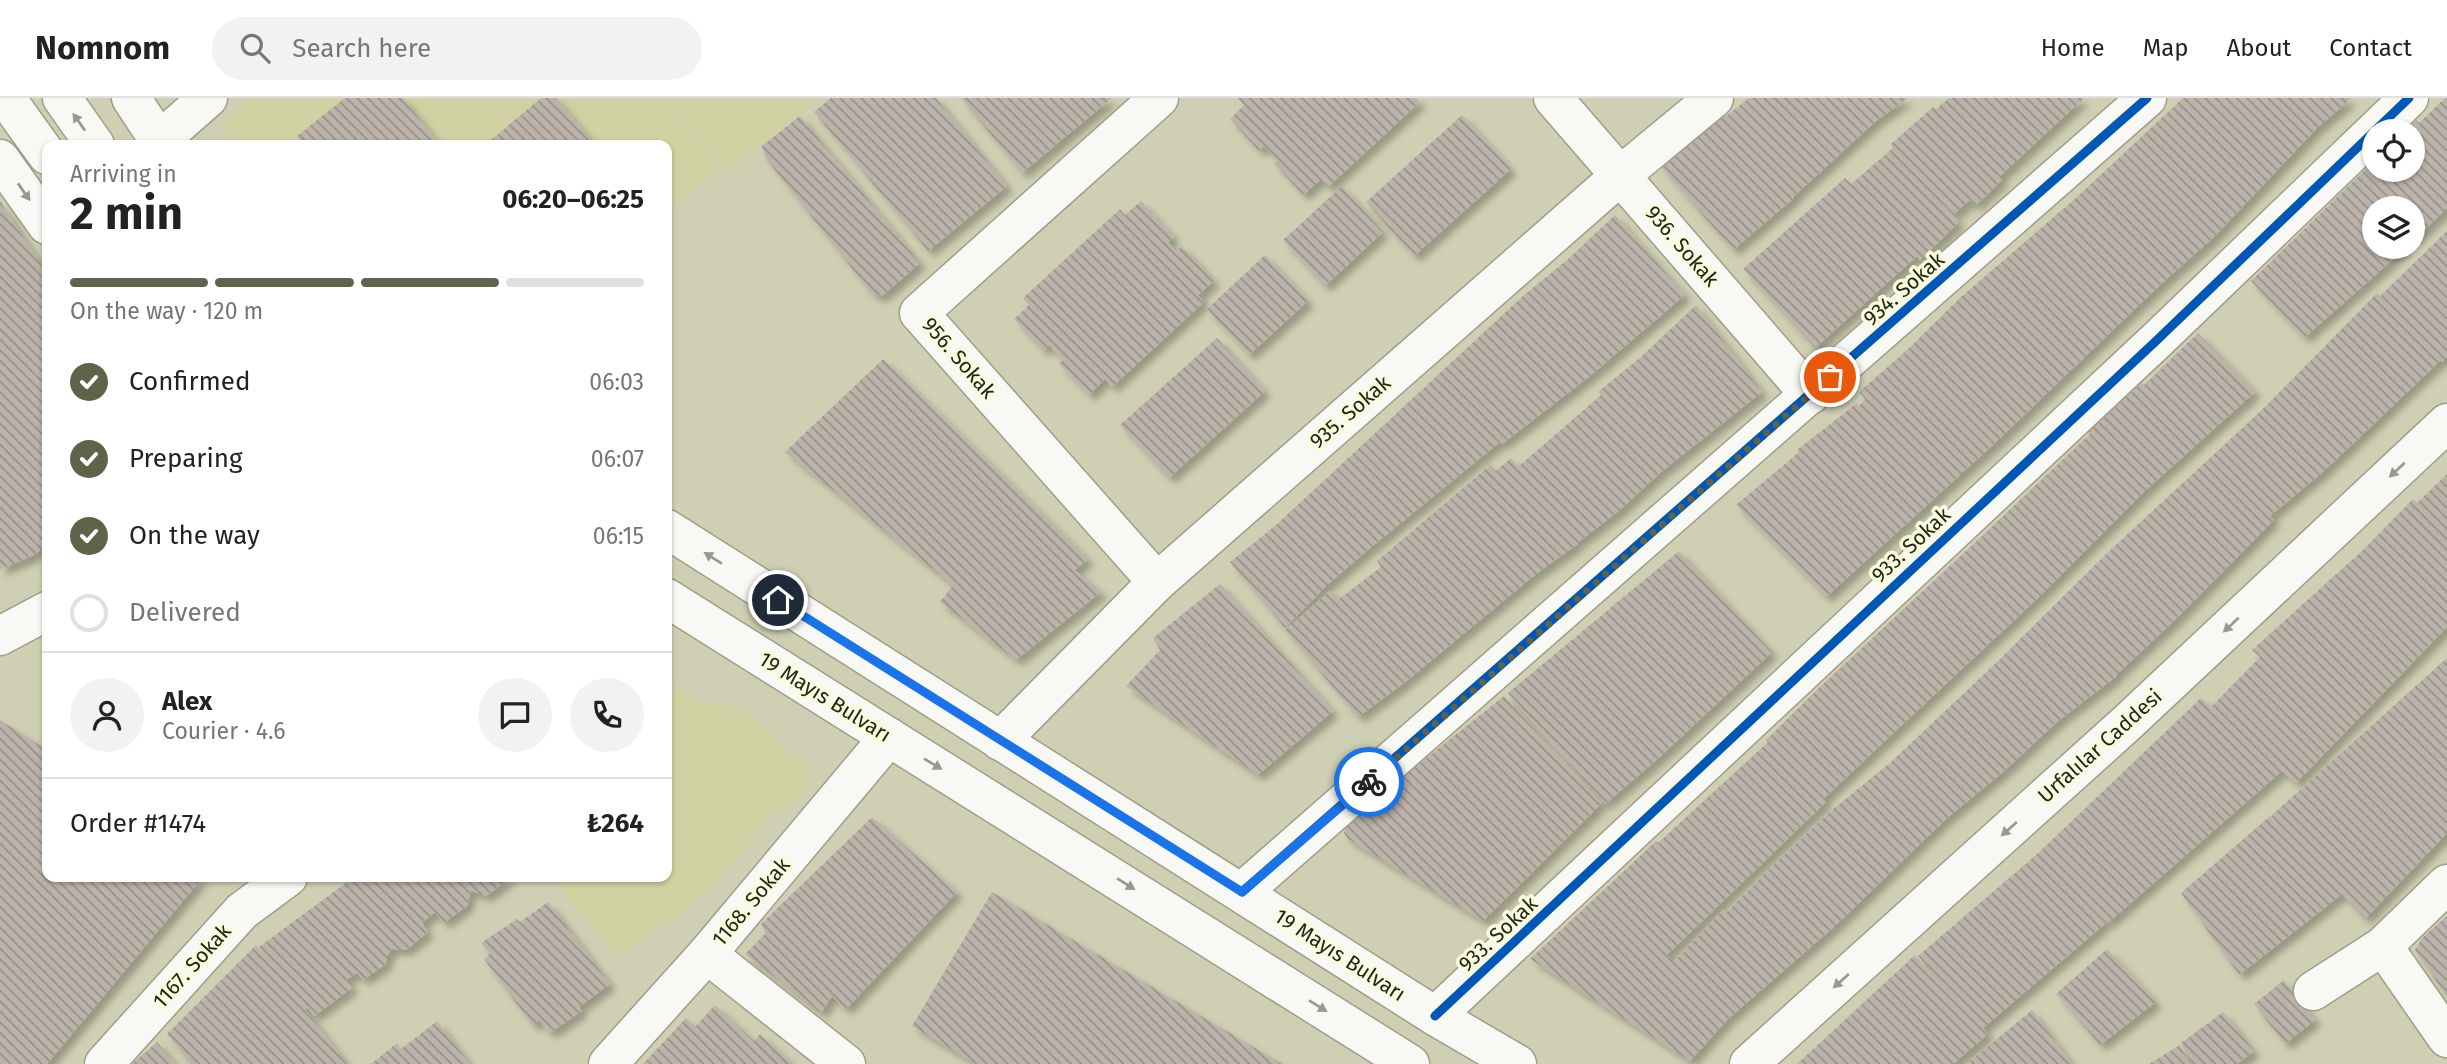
<!DOCTYPE html>
<html lang="en">
<head>
<meta charset="utf-8">
<style>
  body { margin:0; font-family:"Fira Sans",sans-serif; background:#f2f2f2; color:#222; height:100vh; display:flex; flex-direction:column; font-size:26px; white-space:nowrap }
  * { box-sizing:border-box; margin:0 }
  p { font-size:23px; color:#767676 }
  .icon { flex:none; width:38px; height:38px; fill:none; stroke:currentColor; stroke-width:2; stroke-linecap:round; stroke-linejoin:round }
  .map { position:relative; flex:1; overflow:hidden }
  .drawer { position:absolute; left:42px; top:42px; width:630px; height:742px; display:flex; flex-direction:column; background:#fff; border-radius:14px; box-shadow:0 2px 5px #0004 }
  .drawer>* { flex:none }
  .buttons { position:absolute; left:2362px; top:21px; display:grid; gap:14px }
  .buttons a { display:grid; place-items:center; width:63px; height:63px; border-radius:50%; background:#fff; box-shadow:0 2px 5px #0004; font-size:35px }
  .pin { position:absolute; display:grid; place-items:center; width:60px; height:60px; color:#fff; margin:-30px; border:4px solid #fff; border-radius:50%; box-shadow:0 2px 7px #0007 }
  .courier { position:absolute; display:grid; place-items:center; width:70px; height:70px; margin:-35px; border:5px solid #1a73e8; border-radius:50%; background:#fff; color:#222; box-shadow:0 2px 9px #0007 }
  .summary em { font-style:normal; font-weight:700 }
  .summary div { display:flex; flex-direction:column-reverse }
  .summary { display:flex; align-items:center; justify-content:space-between; height:119px; padding:0 28px }
  h1 { font-size:46px; font-weight:700; line-height:52px }
  .bar { display:grid; grid-template-columns:repeat(4,1fr); gap:10px 7px; align-content:center; height:84px; padding:0 28px }
  .bar i { height:9px; border-radius:5px; background:#e0e0e0 }
  .bar .on { background:#60624a }
  .bar p { grid-column:span 4 }
  .line { display:flex; align-items:center; gap:18px; padding:0 28px; border-top:2px solid #e0e0e0 }
  .line div { flex:1 }
  .round { display:grid; place-items:center; flex:none; width:74px; height:74px; border-radius:37px; background:#f2f2f2 }
  ol { padding:0 28px; list-style:none }
  li { display:flex; align-items:center; gap:21px; height:77px }
  li p { margin-inline-start:auto }
  li .icon { padding:7px; border-radius:50%; background:#60624a; color:#fff; stroke-width:4 }
  li:last-child { color:#767676 }
  li i { width:38px; height:38px; border:4px solid #e0e0e0; border-radius:50% }
  header { display:flex; align-items:center; gap:42px; box-sizing:border-box; height:98px; padding:0 35px; background:#fff; border-bottom:2px solid #e0e0e0 }
  header strong { font-size:33px }
  nav { display:flex; gap:38px; margin-inline-start:auto; font-size:24px }
  .search { width:490px; height:63px; background:#f2f2f2; display:flex; align-items:center; gap:18px; box-sizing:border-box; padding:0 24px; border-radius:38px; color:#767676; font-size:26px }
  .map>svg:first-child { display:block }
  .built { fill:#d0d2a3 }
  .building { fill:url(#building-back-hatch); filter:url(#shadow) }
  .lines { fill:none; stroke-linecap:round; stroke-linejoin:round }
  .street-casing { stroke:#9e9e88; stroke-width:41 }
  .secondary-casing { stroke:#9e9e88; stroke-width:41 }
  .street { stroke:#f8f8f4; stroke-width:38 }
  .secondary { stroke:#f8f8f4; stroke-width:38 }
  .cycleway-casing { stroke:#f9fbe0; stroke-width:13 }
  .cycleway { stroke:#0057b8; stroke-width:9 }
  .oneway { fill:#999a8e }
  .done { stroke:#60624a; stroke-width:7; stroke-dasharray:0 12.6 }
  .route { stroke:#1a73e8; stroke-width:9 }
  .labels { text-anchor:middle; dominant-baseline:central; stroke-width:7; stroke-linejoin:round; paint-order:stroke }
  .street-label { font-size:21px; fill:#252611; stroke:#f9fbe0 }
</style>
</head>
<body>
<header>
<strong>Nomnom</strong>
<div class="search"><svg class="icon" aria-label="search" viewBox="0 0 24 24"><circle cx="10" cy="10" r="6"/><path d="M15 15l6 6"/></svg>Search here</div>
<nav><a>Home</a><a>Map</a><a>About</a><a>Contact</a></nav>
</header>
<div class="map">
<svg width="2447" height="966" viewBox="0 0 2447 966">
  <defs>
    <pattern id="building-back-hatch" width="6" height="6" patternUnits="userSpaceOnUse" patternTransform="scale(1.75)"><rect width="6" height="6" fill="#bcb3aa"/><path d="M-1 5l2 2M0 0l6 6M5-1l2 2" fill="none" stroke="#999189"/></pattern>
    <filter id="shadow"><feDropShadow dx="6" dy="6" stdDeviation="3.5" flood-color="#0004"/></filter>
  </defs>
  <rect width="100%" height="100%" fill="#cfd0b3"/>
  <g class="built">
    <polygon points="251,0 663,0 721,70 667,113 667,47 225,47 225,22"/>
    <polygon points="665,0 821,0 727,74"/>
    <polygon points="667,582 703,607 724,606 747,615 774,637 786,654 813,668 804,693 779,717 770,715 758,735 716,784 668,826 616,859 553,779 667,779"/>
  </g>
  <g class="building">
    <polygon points="345,0 403,0 440,47 304,47 297,38"/>
    <polygon points="541,0 556,0 595,47 485,47"/>
    <polygon points="831,0 936,0 1007,88 928,153 814,14"/>
    <polygon points="961,0 1112,0 1022,75"/>
    <polygon points="1238,0 1416,0 1420,4 1328,89 1321,81 1303,97 1274,65 1278,62 1264,48 1259,53 1230,21 1244,7"/>
    <polygon points="1749,0 1908,0 1876,23 1793,99 1794,100 1733,152 1661,69 1724,16 1726,18"/>
    <polygon points="1949,0 2084,0 1999,79 2002,82 1975,108 1970,102 1954,116 1940,103 1959,124 1920,162 1917,158 1815,250 1743,171 1845,80 1851,86 1893,50 1891,46 1933,9 1936,11"/>
    <polygon points="2183,0 2352,0 2317,30 2215,138 2161,186 1995,345 1826,499 1736,407 1799,354 1797,352 1857,305 1859,308 1865,301 1859,294 1906,253 1961,199 2077,99"/>
    <polygon points="2445,0 2447,0 2447,110 2413,143 2413,110 2375,110 2375,149 2407,149 2304,240 2251,183 2375,62 2375,72 2413,72 2413,33 2405,33 2416,22 2419,25"/>
    <polygon points="1462,17 1511,71 1414,158 1366,104"/>
    <polygon points="800,18 920,165 882,198 872,196 765,59 762,48"/>
    <polygon points="1342,88 1383,134 1325,188 1283,142"/>
    <polygon points="0,103 47,176 47,448 32,458 0,472"/>
    <polygon points="1141,103 1174,139 1168,144 1176,154 1182,148 1214,183 1198,197 1204,204 1112,289 1105,281 1089,297 1059,266 1063,262 1049,247 1044,253 1014,221 1029,207 1023,200 1120,111 1125,117"/>
    <polygon points="1615,117 1685,197 1590,278 1502,346 1500,344 1369,451 1326,488 1285,530 1230,464 1276,427 1523,198 1567,162"/>
    <polygon points="2447,133 2447,259 2442,264 2441,262 2324,373 2270,418 2274,422 2173,524 2116,577 2117,578 2058,623 2003,674 1947,720 1836,827 1728,921 1690,963 1530,861 1656,743 1658,745 1768,644 1766,642 1821,588 1981,439 2090,336 2088,334 2142,285 2144,287 2198,235 2255,294 2146,392 2041,497 1823,701 1826,704 1667,857 1674,864 1723,812 1726,815 1775,765 1832,712 1891,664 1998,563 2106,456 2265,309 2377,195 2380,198"/>
    <polygon points="1265,157 1308,203 1249,257 1207,211"/>
    <polygon points="1696,207 1762,294 1661,374 1620,412 1577,445 1578,446 1536,476 1404,585 1358,619 1285,532 1331,492 1339,501 1381,469 1377,463 1490,367 1496,373 1511,360 1518,369 1601,297 1598,294 1642,258"/>
    <polygon points="1217,240 1265,293 1169,380 1120,327"/>
    <polygon points="883,261 1088,461 1075,472 1101,494 1016,562 940,504 953,487 785,354"/>
    <polygon points="2447,376 2447,529 2296,685 2282,673 2108,825 2085,803 2106,825 1983,930 1988,936 1953,966 1797,966 1915,857 1979,926 1918,858 2036,757 2201,600 2211,609 2260,559 2252,552 2363,452 2413,401 2417,405"/>
    <polygon points="1679,453 1772,554 1661,658 1605,706 1508,595"/>
    <polygon points="1220,486 1333,613 1258,677 1126,588 1160,552 1153,540"/>
    <polygon points="2447,560 2447,735 2365,821 2342,796 2239,877 2181,795 2270,718 2310,762 2271,718"/>
    <polygon points="1504,598 1602,705 1483,823 1348,741 1344,735 1345,729 1349,722"/>
    <polygon points="0,622 47,652 47,779 203,779 47,966 0,966"/>
    <polygon points="872,719 957,794 846,911 832,898 821,915 745,856 766,835 761,826"/>
    <polygon points="354,779 512,779 486,798 471,793 467,808 444,825 435,814 422,825 428,834 406,852 392,851 387,858 386,866 363,882 357,875 346,882 352,890 314,918 308,910 305,911 347,966 191,966 167,936 256,847 276,871 259,849"/>
    <polygon points="992,794 1282,966 976,966 912,928"/>
    <polygon points="548,804 610,886 579,909 582,913 550,935 539,922 533,928 484,861 490,856 481,845 517,821 520,824"/>
    <polygon points="2447,818 2447,899 2415,852 2422,840"/>
    <polygon points="2107,851 2156,904 2100,947 2056,896"/>
    <polygon points="2284,882 2315,922 2285,946 2254,906"/>
    <polygon points="715,907 754,943 760,936 790,964 788,966 643,966 686,920 695,929"/>
    <polygon points="2032,912 2072,966 1971,966 1970,963"/>
    <polygon points="2223,914 2254,953 2237,966 2192,966 2181,945"/>
    <polygon points="437,923 470,966 371,966 397,945 401,951"/>
    <polygon points="157,944 175,966 132,966"/>
    <polygon points="2180,947 2190,966 2149,966"/>
  </g>
  <g class="lines">
    <defs>
      <g id="street">
        <polyline points="1553,0 1810,297"/>
        <polyline points="159,43 208,0"/>
        <polyline points="1157,484 919,215 1159,0"/>
        <polyline points="1000,643 1157,484 1621,77 1714,0"/>
        <polyline points="2447,786 2383,848 2447,940"/>
        <polyline points="1242,794 2147,0"/>
        <polyline points="707,856 846,966"/>
        <polyline points="2313,893 2383,848"/>
        <polyline points="1435,918 2156,243 2409,0"/>
        <polyline points="104,966 242,813 288,779"/>
        <polyline points="608,966 707,856 889,639"/>
      </g>
      <g id="secondary">
        <polyline points="6,0 47,57"/>
        <polyline points="62,0 95,47"/>
        <polyline points="131,0 162,47"/>
        <polyline points="0,61 47,127"/>
        <polyline points="667,431 1435,918 1517,966"/>
        <polyline points="667,500 1410,966"/>
        <polyline points="0,538 47,513"/>
        <polyline points="1749,966 2127,625 2447,325"/>
      </g>
    </defs>
    <use href="#street" class="street-casing"/>
    <use href="#secondary" class="secondary-casing"/>
    <use href="#street" class="street"/>
    <use href="#secondary" class="secondary"/>
    <defs>
      <g id="cycleway">
        <polyline points="1242,794 2147,0"/>
        <polyline points="1435,918 2156,243 2409,0"/>
      </g>
    </defs>
    <use href="#cycleway" class="cycleway-casing"/>
    <use href="#cycleway" class="cycleway"/>
  </g>
  <defs><path id="oneway-solid" d="M-6-.8H1V-3.2L6.5 0L1 3.2V.8H-6Z" transform="scale(1.75)"/></defs>
  <g class="oneway">
    <use href="#oneway-solid" transform="translate(79 24) rotate(-125)"/>
    <use href="#oneway-solid" transform="translate(24 94) rotate(55)"/>
    <use href="#oneway-solid" transform="translate(2397 372) rotate(137)"/>
    <use href="#oneway-solid" transform="translate(713 460) rotate(-148)"/>
    <use href="#oneway-solid" transform="translate(2231 527) rotate(137)"/>
    <use href="#oneway-solid" transform="translate(933 666) rotate(31)"/>
    <use href="#oneway-solid" transform="translate(2009 731) rotate(138)"/>
    <use href="#oneway-solid" transform="translate(1126 786) rotate(32)"/>
    <use href="#oneway-solid" transform="translate(1841 883) rotate(138)"/>
    <use href="#oneway-solid" transform="translate(1318 908) rotate(32)"/>
  </g>
  <g class="lines">
    <polyline class="done" points="1369,684 1830,279"/>
    <polyline class="route" points="778,502 1242,794 1369,684"/>
  </g>
  <g class="labels">
    <g class="street-label">
      <text transform="translate(1682 148) rotate(49)">936. Sokak</text>
      <text transform="translate(1904 191) rotate(-41)">934. Sokak</text>
      <text transform="translate(959 260) rotate(49)">956. Sokak</text>
      <text transform="translate(1350 314) rotate(-41)">935. Sokak</text>
      <text transform="translate(1911 447) rotate(-43)">933. Sokak</text>
      <text transform="translate(825 599) rotate(32)">19 Mayıs Bulvarı</text>
      <text transform="translate(2100 648) rotate(-42)">Urfalılar Caddesi</text>
      <text transform="translate(751 804) rotate(-50)">1168. Sokak</text>
      <text transform="translate(1498 836) rotate(-43)">933. Sokak</text>
      <text transform="translate(1340 857) rotate(33)">19 Mayıs Bulvarı</text>
      <text transform="translate(192 868) rotate(-48)">1167. Sokak</text>
    </g>
  </g>
</svg>
<div class="buttons">
<a><svg class="icon" aria-label="locate" viewBox="0 0 24 24"><circle cx="12" cy="12" r="6"/><path d="M12 2v4M12 18v4M2 12h4M18 12h4"/></svg></a>
<a><svg class="icon" aria-label="layers" viewBox="0 0 24 24"><path d="M12 4l9 5-9 5-9-5zM3 14l9 5 9-5"/></svg></a>
</div>
<div class="pin" style="left:1830px;top:279px;background:#ea580c"><svg class="icon" aria-label="bag" viewBox="0 0 24 24"><path d="M5 8h14l-1 12H6zM9 8a3 3 0 0 1 6 0"/></svg></div>
<div class="pin" style="left:778px;top:502px;background:#1f2937"><svg class="icon" aria-label="home" viewBox="0 0 24 24"><path d="M3 11l9-7 9 7M6 9v11h12V9"/></svg></div>
<div class="courier" style="left:1369px;top:684px"><svg class="icon" aria-label="bike" viewBox="0 0 24 24"><circle cx="6" cy="16" r="4"/><circle cx="18" cy="16" r="4"/><path d="M6 16l4-8h5l3 8M10 8l3 8H6M13 5h3"/></svg></div>
<section class="drawer">
<div class="summary"><div><h1>2 min</h1><p>Arriving in</p></div><em>06:20–06:25</em></div>
<div class="bar"><i class="on"></i><i class="on"></i><i class="on"></i><i></i><p>On the way · 120 m</p></div>
<ol>
<li><svg class="icon" aria-label="check" viewBox="0 0 24 24"><path d="M5 12l5 5 9-10"/></svg>Confirmed<p>06:03</p></li>
<li><svg class="icon" aria-label="check" viewBox="0 0 24 24"><path d="M5 12l5 5 9-10"/></svg>Preparing<p>06:07</p></li>
<li><svg class="icon" aria-label="check" viewBox="0 0 24 24"><path d="M5 12l5 5 9-10"/></svg>On the way<p>06:15</p></li>
<li><i></i>Delivered</li>
</ol>
<div class="line" style="height:126px"><a class="round"><svg class="icon" aria-label="person" viewBox="0 0 24 24"><circle cx="12" cy="8" r="4"/><path d="M4 21q1-7 8-7t8 7"/></svg></a><div><b>Alex</b><p>Courier · 4.6</p></div><a class="round"><svg class="icon" aria-label="chat" viewBox="0 0 24 24"><path d="M4 5h16v11H9l-5 4z"/></svg></a><a class="round"><svg class="icon" aria-label="phone" viewBox="0 0 24 24"><path d="M5 4h4l2 5-3 2q2 4 5 5l2-3 5 2v4C11 20 4 13 5 4z"/></svg></a></div>
<div class="line" style="height:91px"><div>Order #1474</div><b>₺264</b></div>
</section>
</div>
</body>
</html>
